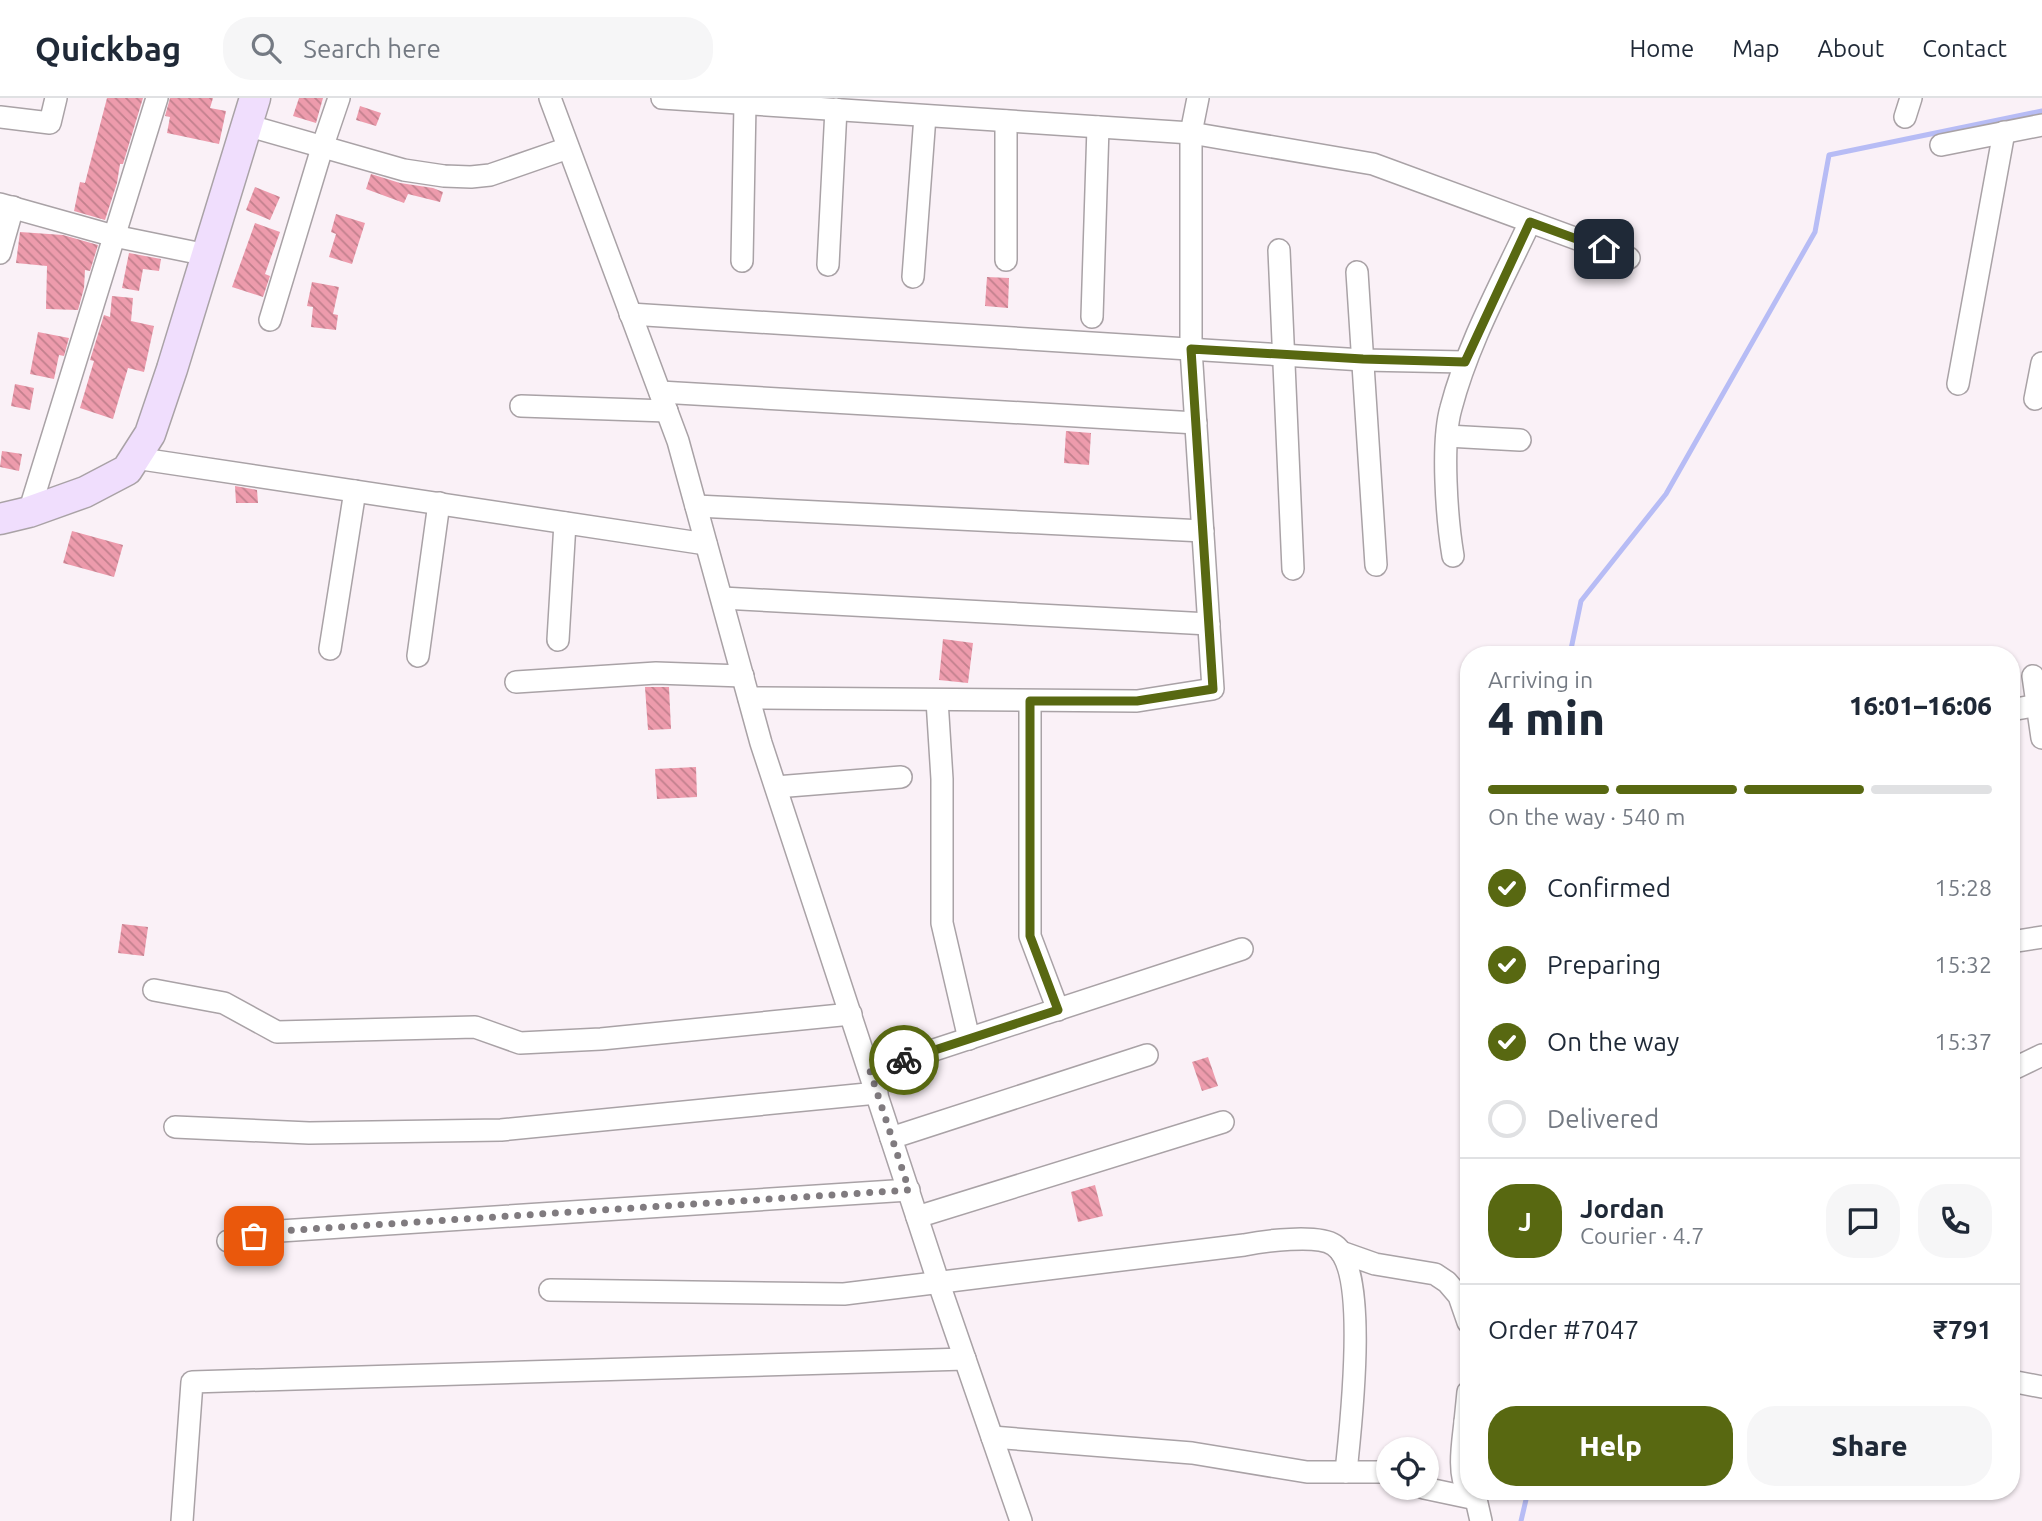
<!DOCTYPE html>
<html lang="en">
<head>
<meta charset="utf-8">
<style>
  body { margin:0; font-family:Ubuntu,sans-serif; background:#f6f6f7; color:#1f2937; height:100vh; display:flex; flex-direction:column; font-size:26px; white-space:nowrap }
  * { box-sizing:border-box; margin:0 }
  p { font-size:23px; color:#747a83 }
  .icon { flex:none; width:38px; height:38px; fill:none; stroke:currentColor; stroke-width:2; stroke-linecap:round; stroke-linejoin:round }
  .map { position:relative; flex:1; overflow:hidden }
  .side { position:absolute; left:1460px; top:548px; width:560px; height:854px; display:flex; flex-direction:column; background:#fff; border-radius:28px; box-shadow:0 2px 5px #0004 }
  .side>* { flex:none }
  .buttons { position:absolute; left:1376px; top:1339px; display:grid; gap:14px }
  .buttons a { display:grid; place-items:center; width:63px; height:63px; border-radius:50%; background:#fff; box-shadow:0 2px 5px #0004; font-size:35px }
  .pin { position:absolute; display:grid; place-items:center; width:60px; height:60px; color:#fff; margin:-30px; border-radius:14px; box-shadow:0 4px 10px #0006 }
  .courier { position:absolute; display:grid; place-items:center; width:70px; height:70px; margin:-35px; border:5px solid #586811; border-radius:50%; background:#fff; color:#222; box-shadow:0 2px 9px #0007 }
  .overview em { font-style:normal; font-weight:800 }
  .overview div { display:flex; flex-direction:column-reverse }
  .overview { display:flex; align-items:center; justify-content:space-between; height:119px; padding:0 28px }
  h1 { font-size:46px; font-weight:800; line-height:52px }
  .bar { display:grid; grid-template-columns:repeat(4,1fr); gap:10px 7px; align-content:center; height:84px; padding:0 28px }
  .bar i { height:9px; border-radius:5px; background:#e0e1e3 }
  .bar .on { background:#586811 }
  .bar p { grid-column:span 4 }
  .line { display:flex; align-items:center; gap:18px; padding:0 28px; border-top:2px solid #e0e1e3 }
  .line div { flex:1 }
  .round { display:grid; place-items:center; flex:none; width:74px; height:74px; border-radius:28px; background:#f6f6f7 }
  ol { padding:0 28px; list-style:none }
  li { display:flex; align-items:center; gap:21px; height:77px }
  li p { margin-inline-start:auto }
  li .icon { padding:7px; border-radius:50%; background:#586811; color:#fff; stroke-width:4 }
  li:last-child { color:#747a83 }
  li i { width:38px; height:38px; border:4px solid #e0e1e3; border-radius:50% }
  .action { display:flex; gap:14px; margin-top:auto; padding:14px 28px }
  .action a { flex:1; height:80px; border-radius:28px; background:#586811; color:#fff; font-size:28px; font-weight:800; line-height:80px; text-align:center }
  .action a+a { background:#f6f6f7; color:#1f2937 }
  header { display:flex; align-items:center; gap:42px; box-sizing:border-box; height:98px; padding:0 35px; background:#fff; border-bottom:2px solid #e0e1e3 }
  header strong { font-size:33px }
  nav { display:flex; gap:38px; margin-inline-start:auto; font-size:24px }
  .search { width:490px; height:63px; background:#f6f6f7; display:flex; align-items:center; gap:18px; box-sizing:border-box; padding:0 24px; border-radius:28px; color:#747a83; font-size:26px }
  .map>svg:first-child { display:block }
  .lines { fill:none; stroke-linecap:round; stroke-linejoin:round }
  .stream { stroke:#b7bcf5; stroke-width:5 }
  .building { fill:url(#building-back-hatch) }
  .street-casing { stroke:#a9a2a6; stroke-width:24 }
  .secondary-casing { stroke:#a9a2a6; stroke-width:33 }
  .street { stroke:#fff; stroke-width:21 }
  .secondary { stroke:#f0defd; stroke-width:30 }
  .done { stroke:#807b7f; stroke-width:7; stroke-dasharray:0 12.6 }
  .route { stroke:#586811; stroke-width:9 }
</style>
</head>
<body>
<header>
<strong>Quickbag</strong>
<div class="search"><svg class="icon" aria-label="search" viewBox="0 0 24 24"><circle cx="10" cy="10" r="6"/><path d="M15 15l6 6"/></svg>Search here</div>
<nav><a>Home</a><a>Map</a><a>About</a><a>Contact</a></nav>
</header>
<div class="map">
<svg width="2042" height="1423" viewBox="0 0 2042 1423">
  <defs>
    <pattern id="building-back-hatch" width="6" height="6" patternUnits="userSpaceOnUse" patternTransform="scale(1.75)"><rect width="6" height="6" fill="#ed9bac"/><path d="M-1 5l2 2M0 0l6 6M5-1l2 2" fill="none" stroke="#c1808d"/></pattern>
  </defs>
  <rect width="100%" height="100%" fill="#faf1f7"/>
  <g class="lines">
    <g class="stream">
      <polyline points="1570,556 1581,503 1666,396 1815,134 1829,57 2042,13"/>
      <polyline points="1521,1423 1528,1393"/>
    </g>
  </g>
  <g class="building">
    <polygon points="107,0 143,0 123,66 120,66 117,85 105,122 74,113 80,84 85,85"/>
    <polygon points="170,0 213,0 210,10 226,13 219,46 167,35 170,19 165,18"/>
    <polygon points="299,0 323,0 316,25 293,18"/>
    <polygon points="360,8 381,15 376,28 356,22"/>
    <polygon points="371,76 400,85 433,90 443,94 440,104 408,96 404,105 366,91"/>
    <polygon points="255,89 280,99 270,122 246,112"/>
    <polygon points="336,116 365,125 352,166 329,159 336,136 331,134"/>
    <polygon points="255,125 280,134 265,176 270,178 263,199 232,189"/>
    <polygon points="20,134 63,137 98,147 90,173 85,172 84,190 78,212 46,211 47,168 16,165"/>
    <polygon points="129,155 161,161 159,173 143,171 139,193 122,190"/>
    <polygon points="987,179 1009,180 1008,210 985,208"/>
    <polygon points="312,184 339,189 333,216 338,217 336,232 311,229 313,209 307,208"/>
    <polygon points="112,198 133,200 131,223 154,228 144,274 128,270 113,321 80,310 94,263 90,262 104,217 110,219"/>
    <polygon points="38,234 69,240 64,258 59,257 54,281 30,276"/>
    <polygon points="15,286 34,290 30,312 11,308"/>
    <polygon points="1066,333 1091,335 1089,367 1064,365"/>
    <polygon points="2,353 22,356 19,373 0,369"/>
    <polygon points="235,388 257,392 258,405 236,405"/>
    <polygon points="72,433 123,447 114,479 63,465"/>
    <polygon points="943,541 973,545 968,585 939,582"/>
    <polygon points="645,589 669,589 671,631 648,632"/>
    <polygon points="696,669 697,699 657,701 655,671"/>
    <polygon points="122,826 148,829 144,858 118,855"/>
    <polygon points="1208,959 1218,988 1202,993 1192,964"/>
    <polygon points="1095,1087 1103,1118 1078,1124 1071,1094"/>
  </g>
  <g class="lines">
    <defs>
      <g id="street">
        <polyline points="550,0 678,343 761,645 938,1183 1021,1423"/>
        <polyline points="662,0 1191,35 1373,66 1629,160"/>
        <polyline points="0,19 50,25 56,0"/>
        <polyline points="1905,19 1911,0"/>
        <polyline points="1006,23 1006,162"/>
        <polyline points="246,27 404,72 444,78 471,79 490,77 568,50"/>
        <polyline points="1941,47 2042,27"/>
        <polyline points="0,106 114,138 207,157"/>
        <polyline points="1279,152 1293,471"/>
        <polyline points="0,155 13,109"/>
        <polyline points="742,163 745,6"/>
        <polyline points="828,167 836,11"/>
        <polyline points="1357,174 1376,467"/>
        <polyline points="913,179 925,18"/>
        <polyline points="630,216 1363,262 1465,264"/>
        <polyline points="1092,219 1098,29"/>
        <polyline points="270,222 322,50 339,0"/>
        <polyline points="1958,286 2004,34"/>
        <polyline points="660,294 1196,325"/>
        <polyline points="2035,301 2042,265"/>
        <polyline points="521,308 667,313"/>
        <polyline points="1447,338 1520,342"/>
        <polyline points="135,360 706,446"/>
        <polyline points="696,408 1203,433"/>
        <polyline points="29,414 157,0"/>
        <path d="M 1453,458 C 1447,422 1441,345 1451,310 C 1468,245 1502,184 1530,124"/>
        <polyline points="722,500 1209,526"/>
        <polyline points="558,542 565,425"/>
        <polyline points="330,551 355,393"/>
        <polyline points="418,558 439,405"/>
        <polyline points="2033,578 2042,640"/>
        <polyline points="516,584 656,575 743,578"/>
        <polyline points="749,600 1137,603 1213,591 1191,251 1191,35 1198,0"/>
        <polyline points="937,602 942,681 942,825 969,941"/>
        <polyline points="1030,603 1030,838 1058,912"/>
        <polyline points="2011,612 2038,607"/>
        <polyline points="776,689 901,679"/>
        <polyline points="2011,844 2042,839"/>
        <polyline points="154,892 224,905 277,934 475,929 520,945 601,941 851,916"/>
        <polyline points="2011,972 2042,957"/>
        <polyline points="870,973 1242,851"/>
        <polyline points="175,1029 309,1035 501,1032 877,995"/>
        <polyline points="891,1040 1147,957"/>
        <polyline points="917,1119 1223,1024"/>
        <polyline points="228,1143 280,1133 909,1092"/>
        <polyline points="1341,1154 1375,1166 1435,1176 1447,1184 1459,1198 1468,1224"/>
        <path d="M 550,1192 L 844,1196 L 1244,1147 C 1263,1143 1318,1136 1334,1147 C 1370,1171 1350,1333 1346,1374"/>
        <polyline points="2011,1283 2042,1289"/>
        <path d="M 1468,1322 L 1465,1324 C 1463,1343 1457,1376 1468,1393"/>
        <polyline points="1465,1324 1468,1294"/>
        <polyline points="992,1339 1192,1355 1307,1374 1388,1374"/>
        <polyline points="1424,1390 1476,1401"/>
        <polyline points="1468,1393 1476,1401 1481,1423"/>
        <polyline points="182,1423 192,1284 965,1261"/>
      </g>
      <polyline id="secondary" points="0,421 29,414 85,394 127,372 150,336 172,271 255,0"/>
    </defs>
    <use href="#street" class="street-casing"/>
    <use href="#secondary" class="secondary-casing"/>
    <use href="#street" class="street"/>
    <use href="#secondary" class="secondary"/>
  </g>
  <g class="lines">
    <polyline class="done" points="254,1138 280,1133 909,1092 870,973 904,962"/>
    <polyline class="route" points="904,962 1058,912 1030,838 1030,603 1137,603 1213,591 1191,251 1363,261 1465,264 1530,124 1604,151"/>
  </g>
</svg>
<div class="buttons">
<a><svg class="icon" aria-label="locate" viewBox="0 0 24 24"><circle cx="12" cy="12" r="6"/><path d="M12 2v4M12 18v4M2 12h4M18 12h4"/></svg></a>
</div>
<div class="pin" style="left:254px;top:1138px;background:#ea580c"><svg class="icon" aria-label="bag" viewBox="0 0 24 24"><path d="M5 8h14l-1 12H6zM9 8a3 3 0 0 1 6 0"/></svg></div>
<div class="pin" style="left:1604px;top:151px;background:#1f2937"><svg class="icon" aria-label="home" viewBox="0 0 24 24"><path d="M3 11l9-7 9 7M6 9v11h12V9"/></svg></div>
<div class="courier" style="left:904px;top:962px"><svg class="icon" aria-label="bike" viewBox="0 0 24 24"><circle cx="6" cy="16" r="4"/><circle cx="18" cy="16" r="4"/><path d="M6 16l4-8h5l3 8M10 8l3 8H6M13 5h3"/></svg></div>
<section class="side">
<div class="overview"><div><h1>4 min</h1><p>Arriving in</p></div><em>16:01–16:06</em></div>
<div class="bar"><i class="on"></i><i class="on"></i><i class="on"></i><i></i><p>On the way · 540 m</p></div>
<ol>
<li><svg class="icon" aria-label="check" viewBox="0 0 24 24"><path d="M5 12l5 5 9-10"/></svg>Confirmed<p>15:28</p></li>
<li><svg class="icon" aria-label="check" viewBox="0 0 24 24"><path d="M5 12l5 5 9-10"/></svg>Preparing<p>15:32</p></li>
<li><svg class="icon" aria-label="check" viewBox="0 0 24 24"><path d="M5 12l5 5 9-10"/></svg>On the way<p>15:37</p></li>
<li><i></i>Delivered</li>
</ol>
<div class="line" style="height:126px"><b class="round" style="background:#586811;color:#fff">J</b><div><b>Jordan</b><p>Courier · 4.7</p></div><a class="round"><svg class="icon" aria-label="chat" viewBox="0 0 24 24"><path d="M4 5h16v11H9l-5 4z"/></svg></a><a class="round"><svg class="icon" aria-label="phone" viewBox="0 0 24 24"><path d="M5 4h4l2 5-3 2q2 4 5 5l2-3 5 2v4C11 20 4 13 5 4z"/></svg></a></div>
<div class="line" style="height:91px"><div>Order #7047</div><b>₹791</b></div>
<div class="action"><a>Help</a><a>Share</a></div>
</section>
</div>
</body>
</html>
